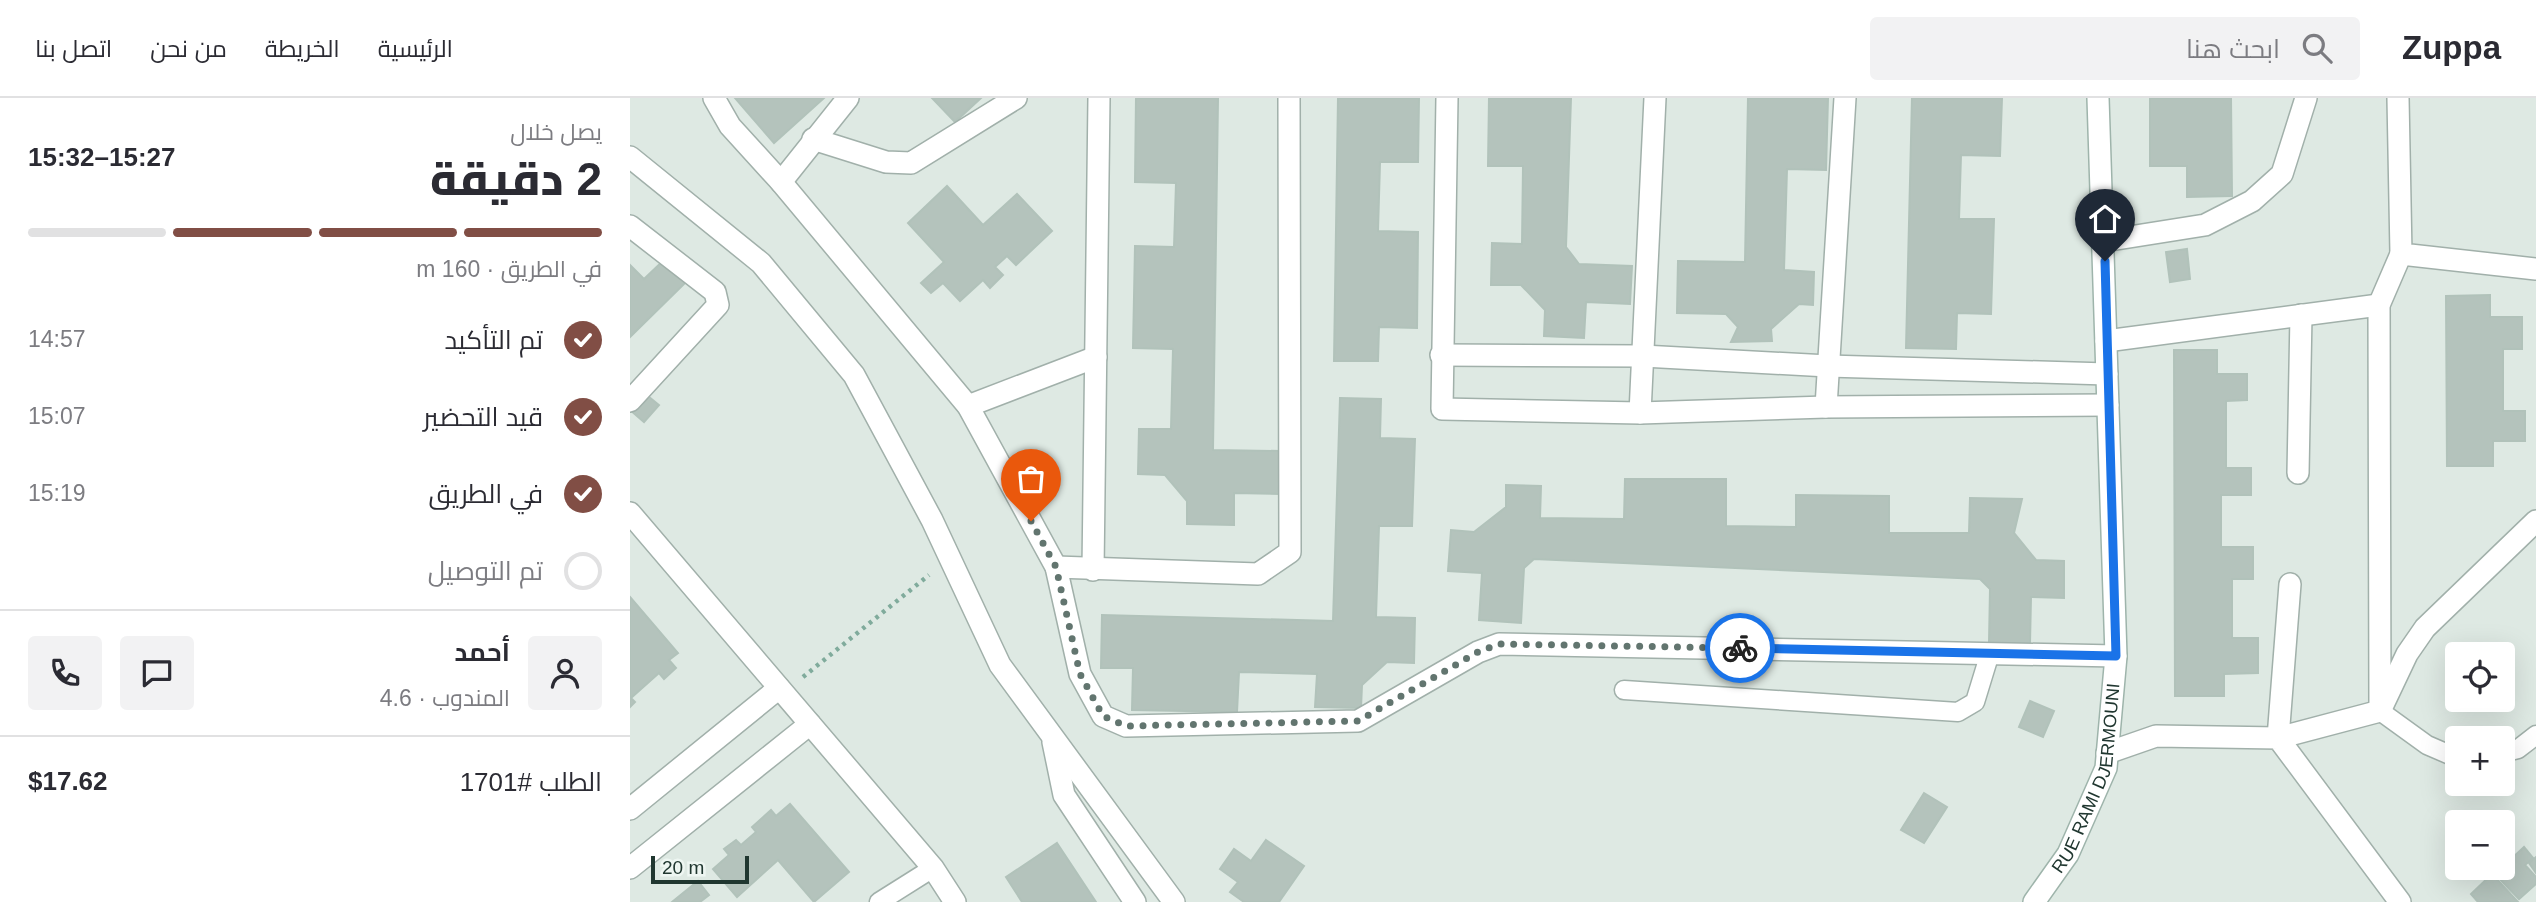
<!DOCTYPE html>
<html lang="ar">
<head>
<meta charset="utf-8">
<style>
  body { margin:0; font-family:Helvetica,Cairo,sans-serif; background:#f2f2f3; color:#2b2b33; direction:rtl; height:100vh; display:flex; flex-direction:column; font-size:26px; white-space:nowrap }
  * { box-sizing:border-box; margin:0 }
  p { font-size:23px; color:#7c7c81 }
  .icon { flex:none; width:38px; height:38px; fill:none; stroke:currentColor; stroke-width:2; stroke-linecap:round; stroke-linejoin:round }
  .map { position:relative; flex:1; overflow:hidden; direction:ltr }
  .details { display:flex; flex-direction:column; background:#fff; width:630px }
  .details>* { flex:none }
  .fabs { position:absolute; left:1815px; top:544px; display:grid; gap:14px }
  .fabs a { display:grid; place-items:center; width:70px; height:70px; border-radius:7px; background:#fff; box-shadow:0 7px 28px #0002; font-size:35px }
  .scale { position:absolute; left:21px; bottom:18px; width:98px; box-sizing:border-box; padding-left:7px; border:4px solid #203730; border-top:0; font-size:19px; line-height:24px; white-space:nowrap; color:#203730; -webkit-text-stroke:5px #eef6f2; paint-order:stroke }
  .pin { position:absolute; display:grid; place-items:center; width:60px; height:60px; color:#fff; margin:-72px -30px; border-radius:50% 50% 50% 0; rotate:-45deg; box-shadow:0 0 7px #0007 }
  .pin .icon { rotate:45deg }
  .courier { position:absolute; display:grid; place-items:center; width:70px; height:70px; margin:-35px; border:5px solid #1a73e8; border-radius:50%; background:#fff; color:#222; box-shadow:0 2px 9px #0007 }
  .headline em { font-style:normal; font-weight:800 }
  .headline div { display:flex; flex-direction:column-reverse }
  .headline { display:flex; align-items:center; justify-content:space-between; height:119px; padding:0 28px }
  h1 { font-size:46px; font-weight:800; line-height:52px }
  .bar { display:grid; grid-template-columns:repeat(4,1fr); gap:10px 7px; align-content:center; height:84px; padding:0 28px }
  .bar i { height:9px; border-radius:5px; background:#e1e1e2 }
  .bar .active { background:#814e45 }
  .bar p { grid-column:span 4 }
  .line { display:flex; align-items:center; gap:18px; padding:0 28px; border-top:2px solid #e1e1e2 }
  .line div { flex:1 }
  .round { display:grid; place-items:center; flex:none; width:74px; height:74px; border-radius:7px; background:#f2f2f3 }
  ol { padding:0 28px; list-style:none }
  li { display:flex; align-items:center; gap:21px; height:77px }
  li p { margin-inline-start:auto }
  li .icon { padding:7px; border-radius:50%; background:#814e45; color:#fff; stroke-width:4 }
  li:last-child { color:#7c7c81 }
  li i { width:38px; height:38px; border:4px solid #e1e1e2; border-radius:50% }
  header { display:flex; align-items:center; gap:42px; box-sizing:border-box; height:98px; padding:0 35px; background:#fff; border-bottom:2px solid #e1e1e2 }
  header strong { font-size:33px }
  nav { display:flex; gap:38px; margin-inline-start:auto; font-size:24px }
  .search { width:490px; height:63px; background:#f2f2f3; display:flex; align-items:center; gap:18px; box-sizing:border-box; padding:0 24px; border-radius:7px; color:#7c7c81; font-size:26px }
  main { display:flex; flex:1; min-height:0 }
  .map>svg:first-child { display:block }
  .building { fill:#b4c3bc; stroke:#b1c2ba; stroke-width:2 }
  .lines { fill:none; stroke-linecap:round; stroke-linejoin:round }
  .lane-casing { stroke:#a1b0aa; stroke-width:21 }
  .street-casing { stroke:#a1b0aa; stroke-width:24 }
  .secondary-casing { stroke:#9eb4ab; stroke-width:24 }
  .path { stroke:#80ab9c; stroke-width:4.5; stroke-dasharray:3.5 5; stroke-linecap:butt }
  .lane { stroke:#fff; stroke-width:18 }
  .street { stroke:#fff; stroke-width:21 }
  .secondary { stroke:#fff; stroke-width:21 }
  .done { stroke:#62756f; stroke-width:7; stroke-dasharray:0 12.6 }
  .route { stroke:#1a73e8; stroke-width:9 }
  .labels { text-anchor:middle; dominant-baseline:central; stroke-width:6; stroke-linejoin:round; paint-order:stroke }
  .street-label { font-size:18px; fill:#203730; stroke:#eef6f2 }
</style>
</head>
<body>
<header>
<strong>Zuppa</strong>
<div class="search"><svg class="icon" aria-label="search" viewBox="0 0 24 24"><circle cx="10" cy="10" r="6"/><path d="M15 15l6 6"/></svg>ابحث هنا</div>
<nav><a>الرئيسية</a><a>الخريطة</a><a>من نحن</a><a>اتصل بنا</a></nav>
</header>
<main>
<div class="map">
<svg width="1906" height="804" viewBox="0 0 1906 804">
  <rect width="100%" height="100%" fill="#dee9e3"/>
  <g class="building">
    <polygon points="105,0 194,0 144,45"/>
    <polygon points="302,0 351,0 325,24"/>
    <polygon points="506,0 588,0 583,352 650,353 649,396 604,395 604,427 557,426 557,403 535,377 508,376 509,331 541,331 543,251 503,250 505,148 544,149 546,85 505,84"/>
    <polygon points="708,0 789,0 788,64 750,64 748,133 788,134 787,230 749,229 748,263 704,263"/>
    <polygon points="859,0 941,0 936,149 949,166 1002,168 1000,206 956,204 954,240 914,238 915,212 891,187 861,187 862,145 892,146 893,68 858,68"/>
    <polygon points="1118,0 1198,0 1196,72 1157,71 1154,172 1184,174 1183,207 1169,206 1141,231 1142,243 1101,244 1108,229 1096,216 1047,215 1048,163 1115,164"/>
    <polygon points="1282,0 1372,0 1370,58 1331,57 1329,121 1364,121 1361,216 1327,215 1326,251 1276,250"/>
    <polygon points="1520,0 1601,0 1602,98 1557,99 1557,68 1520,68"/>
    <polygon points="317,88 353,127 387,96 422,133 386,167 377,158 365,169 373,177 360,190 353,182 330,203 313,185 301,195 291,185 314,164 278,125"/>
    <polygon points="1557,151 1560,181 1540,184 1536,154"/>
    <polygon points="34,162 56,184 0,239 0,167 14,181"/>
    <polygon points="1860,197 1860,219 1892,219 1892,251 1873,251 1873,313 1895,313 1895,343 1863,343 1863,368 1817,368 1816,198"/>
    <polygon points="1544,252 1587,252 1587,276 1617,276 1617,302 1596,303 1596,370 1621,370 1621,397 1591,397 1591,449 1623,449 1623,481 1602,481 1602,540 1628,540 1628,575 1594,576 1594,598 1545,598"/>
    <polygon points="13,294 29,307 14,324 0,312"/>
    <polygon points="710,300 751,301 750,340 785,341 782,428 749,428 746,519 785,520 784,565 757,564 732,587 731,610 685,609 687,576 609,574 607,614 502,612 503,570 471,570 472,517 703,523"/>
    <polygon points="995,381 1096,381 1096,428 1166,429 1166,397 1259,398 1259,435 1339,435 1340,400 1392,401 1384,435 1406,462 1434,463 1434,500 1401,499 1400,546 1359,545 1360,491 1350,481 904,461 894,470 891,525 849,522 852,475 818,473 821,432 844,434 876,409 876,387 911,388 910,420 994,421"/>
    <polygon points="0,499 48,555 39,562 46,570 34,581 29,575 1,600 5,604 0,609"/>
    <polygon points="1400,603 1424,613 1413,639 1389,629"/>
    <polygon points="1294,695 1317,709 1294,745 1271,732"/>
    <polygon points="160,706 219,774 184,804 148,762 107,799 83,771 99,757 94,751 106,742 111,747 126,734 122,729 141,712 146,718"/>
    <polygon points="636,742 674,768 649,804 614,804 600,794 608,784 590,771 604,751 621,763"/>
    <polygon points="427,745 466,804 392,804 376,779"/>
    <polygon points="1894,749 1903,760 1895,767 1906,779 1906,786 1889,801 1865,776"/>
    <polygon points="1906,759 1906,775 1899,765"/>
    <polygon points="1862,776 1888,804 1848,804 1841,796"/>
    <polygon points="68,783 79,797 70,804 42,804"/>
  </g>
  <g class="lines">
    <defs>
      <g id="lane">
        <polyline points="994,592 1328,614 1345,604 1360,555"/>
        <polyline points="1750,613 1797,647 1827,660"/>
        <polyline points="1872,655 1888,651 1906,637"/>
        <polyline points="249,804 303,770"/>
      </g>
      <g id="street">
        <polyline points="84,0 100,28 151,84 338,308 426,469 450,576 473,618 496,628 728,623 848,554 869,546 1486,558"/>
        <polyline points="817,0 812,311 1010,315 1196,309 1478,307"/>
        <polyline points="1768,0 1771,156 1906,171"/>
        <polyline points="183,41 256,64 281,65 386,0"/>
        <polyline points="0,59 131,165 224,277 302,422 370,567 544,804"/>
        <polyline points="151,84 218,0"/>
        <polyline points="0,128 85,194 88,207 0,303"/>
        <polyline points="1474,143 1575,127 1622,103 1652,76 1676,0"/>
        <polyline points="1476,243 1749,207"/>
        <polyline points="811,257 1013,258 1198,268 1477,276"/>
        <polyline points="338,308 466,259"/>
        <polyline points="1196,309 1215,0"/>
        <polyline points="1010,315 1025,0"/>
        <polyline points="1668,375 1671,217"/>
        <polyline points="0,415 303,770 325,804"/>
        <polyline points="426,469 628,476 660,454 659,0"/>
        <polyline points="463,472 469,0"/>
        <polyline points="1660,486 1648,640 1750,613 1777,556 1795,530 1906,423"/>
        <polyline points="1750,608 1749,207 1771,156"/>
        <polyline points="423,644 434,697 505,804"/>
        <polyline points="1477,655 1526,638 1648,640 1770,804"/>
        <polyline points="0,711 149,590"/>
        <polyline points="0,770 180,626"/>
      </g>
      <g id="secondary">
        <path id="s1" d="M 1404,804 L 1438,756 L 1476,670 L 1486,558 L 1468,0"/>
      </g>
    </defs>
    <use href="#lane" class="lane-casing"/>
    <use href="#street" class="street-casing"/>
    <use href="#secondary" class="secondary-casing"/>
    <polyline class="path" points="173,579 299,477"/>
    <use href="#lane" class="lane"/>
    <use href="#street" class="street"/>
    <use href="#secondary" class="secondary"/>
  </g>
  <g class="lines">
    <polyline class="done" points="401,423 426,469 450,576 473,618 496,628 728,623 848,554 869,546 1110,550"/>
    <polyline class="route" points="1110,550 1486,558 1475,163"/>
  </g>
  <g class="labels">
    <g class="street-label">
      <text stroke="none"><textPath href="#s1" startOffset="138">RUE RAMI DJERMOUNI</textPath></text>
    </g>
  </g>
</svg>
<div class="fabs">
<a><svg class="icon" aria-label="locate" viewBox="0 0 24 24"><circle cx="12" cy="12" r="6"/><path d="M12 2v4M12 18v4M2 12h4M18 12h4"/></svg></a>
<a>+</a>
<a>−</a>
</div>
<div class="scale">20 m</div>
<div class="pin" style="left:401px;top:423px;background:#ea580c"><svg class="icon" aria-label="bag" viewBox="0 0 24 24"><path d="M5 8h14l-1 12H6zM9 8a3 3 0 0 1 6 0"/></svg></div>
<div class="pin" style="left:1475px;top:163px;background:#1f2937"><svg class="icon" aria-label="home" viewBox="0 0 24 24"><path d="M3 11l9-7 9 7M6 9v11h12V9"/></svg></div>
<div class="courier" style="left:1110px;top:550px"><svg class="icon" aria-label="bike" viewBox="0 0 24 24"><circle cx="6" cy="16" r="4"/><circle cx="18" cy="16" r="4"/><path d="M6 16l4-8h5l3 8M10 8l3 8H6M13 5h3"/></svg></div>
</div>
<section class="details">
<div class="headline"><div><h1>2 دقيقة</h1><p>يصل خلال</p></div><em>15:27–15:32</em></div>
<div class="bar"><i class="active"></i><i class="active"></i><i class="active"></i><i></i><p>في الطريق · 160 m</p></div>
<ol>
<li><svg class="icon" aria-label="check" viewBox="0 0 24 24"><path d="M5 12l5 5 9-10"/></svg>تم التأكيد<p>14:57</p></li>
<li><svg class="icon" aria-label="check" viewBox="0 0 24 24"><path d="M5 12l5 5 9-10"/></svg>قيد التحضير<p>15:07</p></li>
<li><svg class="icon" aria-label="check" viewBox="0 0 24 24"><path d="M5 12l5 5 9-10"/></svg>في الطريق<p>15:19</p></li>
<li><i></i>تم التوصيل</li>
</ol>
<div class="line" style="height:126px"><a class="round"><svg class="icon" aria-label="person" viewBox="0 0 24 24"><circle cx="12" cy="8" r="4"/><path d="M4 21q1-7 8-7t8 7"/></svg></a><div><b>أحمد</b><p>المندوب · 4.6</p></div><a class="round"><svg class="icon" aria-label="chat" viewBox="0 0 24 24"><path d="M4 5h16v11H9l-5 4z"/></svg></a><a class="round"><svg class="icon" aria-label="phone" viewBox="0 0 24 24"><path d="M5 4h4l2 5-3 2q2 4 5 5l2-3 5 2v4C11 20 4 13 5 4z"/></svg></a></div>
<div class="line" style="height:91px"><div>الطلب #1701</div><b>$17.62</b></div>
</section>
</main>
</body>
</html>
